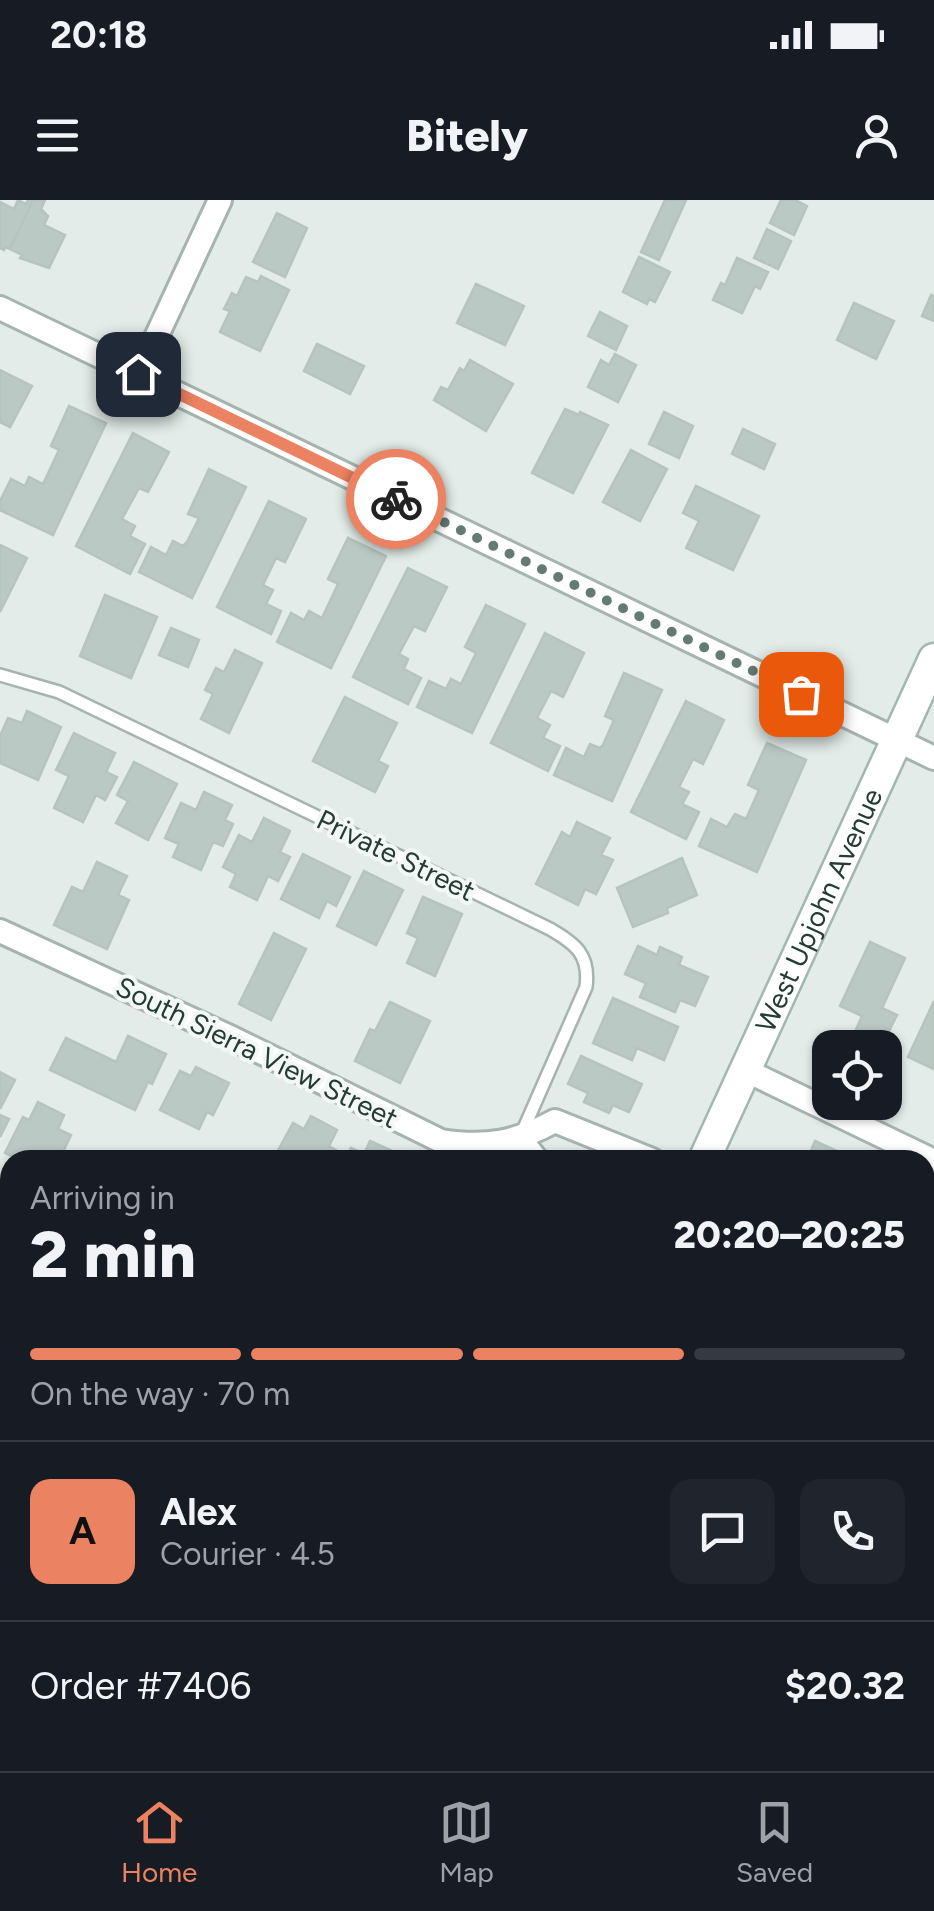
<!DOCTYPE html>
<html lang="en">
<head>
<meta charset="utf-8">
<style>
  body { margin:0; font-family:Figtree,sans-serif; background:#20242c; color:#f1f3f6; height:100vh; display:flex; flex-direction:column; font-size:38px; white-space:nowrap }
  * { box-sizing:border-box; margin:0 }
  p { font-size:32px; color:#9ea1a6 }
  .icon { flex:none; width:55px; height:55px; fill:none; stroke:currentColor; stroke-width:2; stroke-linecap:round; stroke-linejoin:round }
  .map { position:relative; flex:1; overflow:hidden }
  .drawer { position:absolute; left:0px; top:950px; width:935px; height:622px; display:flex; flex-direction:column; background:#171b24; border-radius:30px 30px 0 0; box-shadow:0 2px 8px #0004 }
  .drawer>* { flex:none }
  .tools { position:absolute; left:812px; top:830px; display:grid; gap:20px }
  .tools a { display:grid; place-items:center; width:90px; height:90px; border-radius:20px; background:#171b24; box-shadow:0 2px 8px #0004; font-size:50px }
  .pin { position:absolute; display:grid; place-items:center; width:85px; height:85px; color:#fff; margin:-42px; border-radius:20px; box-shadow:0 5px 15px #0006 }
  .courier { position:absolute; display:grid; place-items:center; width:100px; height:100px; margin:-50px; border:8px solid #eb8261; border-radius:50%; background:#fff; color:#222; box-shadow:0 2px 12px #0007 }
  .headline em { font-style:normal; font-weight:800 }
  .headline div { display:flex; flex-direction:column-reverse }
  .headline { display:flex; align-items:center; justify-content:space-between; height:170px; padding:0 30px }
  h1 { font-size:65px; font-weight:800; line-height:75px }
  .bar { display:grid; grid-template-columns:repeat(4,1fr); gap:15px 10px; align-content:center; height:120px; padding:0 30px }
  .bar i { height:12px; border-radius:8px; background:#363941 }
  .bar .on { background:#eb8261 }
  .bar p { grid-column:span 4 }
  .line { display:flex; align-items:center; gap:25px; padding:0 30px; border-top:2px solid #363941 }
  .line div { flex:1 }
  .round { display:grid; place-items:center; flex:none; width:105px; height:105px; border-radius:20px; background:#20242c }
  .status { display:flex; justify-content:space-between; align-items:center; height:70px; padding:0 50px; background:#171b24; direction:ltr }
  .status svg { height:28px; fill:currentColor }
  header { display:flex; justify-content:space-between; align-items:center; height:130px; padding:0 30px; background:#171b24; font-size:45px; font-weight:800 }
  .tab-bar { display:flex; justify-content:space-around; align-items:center; height:140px; border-top:2px solid #363941; background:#171b24; font-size:28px; color:#9ea1a6 }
  .tab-bar a { display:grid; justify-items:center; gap:5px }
  .tab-bar .on { color:#eb8261 }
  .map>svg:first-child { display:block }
  .building { fill:#bbc9c4; stroke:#b5c5be; stroke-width:2.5 }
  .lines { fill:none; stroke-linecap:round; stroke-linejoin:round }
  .lane-casing { stroke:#a6b4af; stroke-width:16 }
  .street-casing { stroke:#a6b4af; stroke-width:28 }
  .secondary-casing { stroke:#a1b7af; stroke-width:35 }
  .lane { stroke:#fff; stroke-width:11 }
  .street { stroke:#fff; stroke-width:22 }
  .secondary { stroke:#fff; stroke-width:30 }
  .done { stroke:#667a74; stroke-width:10; stroke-dasharray:0 18 }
  .route { stroke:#eb8261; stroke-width:12 }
  .labels { text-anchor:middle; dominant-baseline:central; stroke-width:8; stroke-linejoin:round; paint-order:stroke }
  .street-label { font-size:28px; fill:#233c35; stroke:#f3f8f6 }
</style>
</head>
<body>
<div class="status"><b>20:18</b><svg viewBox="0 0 49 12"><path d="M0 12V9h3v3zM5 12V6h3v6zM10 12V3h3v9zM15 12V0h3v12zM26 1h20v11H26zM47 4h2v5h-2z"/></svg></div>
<header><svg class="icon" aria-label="menu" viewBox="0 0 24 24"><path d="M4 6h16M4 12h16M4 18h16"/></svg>Bitely<svg class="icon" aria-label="person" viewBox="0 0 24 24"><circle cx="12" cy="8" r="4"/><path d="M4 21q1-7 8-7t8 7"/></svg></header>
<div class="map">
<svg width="934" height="1571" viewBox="0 0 934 1571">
  <rect width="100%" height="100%" fill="#e3ece8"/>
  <g class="building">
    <polygon points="18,0 26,4 28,0 33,0 10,49 5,47 4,50 0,48 0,2 14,9"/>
    <polygon points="33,0 45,0 41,9 48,16 44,25 65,35 49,68 20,58 22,55 10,49"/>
    <polygon points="665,0 686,0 659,60 641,52"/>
    <polygon points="781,0 795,0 807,6 794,35 770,23"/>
    <polygon points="277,13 307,28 285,77 253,62"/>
    <polygon points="767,29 791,41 778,69 754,58"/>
    <polygon points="639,57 670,72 655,102 649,99 647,104 623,92"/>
    <polygon points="737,58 768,72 760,89 755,86 742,113 713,100 721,83 725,85"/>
    <polygon points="261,76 289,90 260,151 220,132 230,111 224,109 232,93 237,96 246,77 258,82"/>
    <polygon points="476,84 524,106 505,145 457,123"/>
    <polygon points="931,95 934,96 934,121 922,116"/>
    <polygon points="854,103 894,121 876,159 837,140"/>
    <polygon points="600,112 627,126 616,150 588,136"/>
    <polygon points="317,144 364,166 350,194 304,171"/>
    <polygon points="615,154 636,165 618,202 588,187 601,160 609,165"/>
    <polygon points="470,160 513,184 486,231 434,200 441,187 448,190 460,168 464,171"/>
    <polygon points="0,170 32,186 10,227 0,222"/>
    <polygon points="69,206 106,223 53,335 0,310 0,301 11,279 25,286 29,277 43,284 59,250 51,246"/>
    <polygon points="565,209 579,215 580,212 608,225 573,293 532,273"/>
    <polygon points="664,212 693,226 679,258 649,244"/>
    <polygon points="743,229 775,244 764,269 732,254"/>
    <polygon points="133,233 169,252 148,292 139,288 122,319 135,326 130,336 145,344 130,374 76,346"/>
    <polygon points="631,250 667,269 640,321 603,302"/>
    <polygon points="209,269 246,287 192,398 139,372 151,347 166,355 173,341 183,346 187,342 199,318 188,314"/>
    <polygon points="696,286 759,316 733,370 686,348 699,321 683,313"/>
    <polygon points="269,301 306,319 285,362 276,358 263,385 273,390 266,404 281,411 271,434 217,407"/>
    <polygon points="348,338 386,356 331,468 277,442 291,413 304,420 309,411 322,418 338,384 328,379"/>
    <polygon points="0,345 27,358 0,412"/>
    <polygon points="408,368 447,387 425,431 414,426 399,454 408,459 404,469 421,478 408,504 353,477"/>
    <polygon points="105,395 157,417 131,478 80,456"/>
    <polygon points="486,405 525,424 472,533 417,507 429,481 446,489 451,479 461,484 476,453 465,447"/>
    <polygon points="171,428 199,440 188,467 159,455"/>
    <polygon points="545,433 584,453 563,497 551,491 537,518 550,525 543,538 560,546 548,571 491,543"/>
    <polygon points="235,450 262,463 229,533 201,519 213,494 205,490 216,468 224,472"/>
    <polygon points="624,473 662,490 612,601 554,575 566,548 584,557 590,544 600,548 603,545 614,520 605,516"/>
    <polygon points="345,497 397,523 378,561 388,566 375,592 313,561"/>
    <polygon points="686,501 724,520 703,564 693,559 679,587 689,592 682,604 699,612 686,639 631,612"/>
    <polygon points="27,511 61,527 38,580 0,563 0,536 8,518 22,523"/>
    <polygon points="74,533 115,553 106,572 117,577 105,600 96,595 83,622 54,608 69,576 56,570"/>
    <polygon points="767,543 806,560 757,672 699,646 711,619 727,627 735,614 746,619 759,590 748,585"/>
    <polygon points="134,562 177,584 148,640 116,623 128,601 117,595"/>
    <polygon points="204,592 232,605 225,620 233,624 223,646 213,642 201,670 173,657 179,644 165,638 181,603 196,610"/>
    <polygon points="264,618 290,631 280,652 290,657 278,681 268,676 257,700 230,687 236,674 223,667 239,635 252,642"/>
    <polygon points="577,622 610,638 601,655 613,660 596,694 585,689 578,705 536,684 562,632 570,637"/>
    <polygon points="303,654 350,677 336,706 327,701 319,718 281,699"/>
    <polygon points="682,658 697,695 667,708 668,713 633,727 617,688"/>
    <polygon points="97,662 127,676 118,695 129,700 107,749 54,725 72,687 83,692"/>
    <polygon points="364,671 403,690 376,745 337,726"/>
    <polygon points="423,697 462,714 435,776 407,763 418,738 407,733"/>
    <polygon points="274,733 306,749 271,820 239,804"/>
    <polygon points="870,742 905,758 882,808 897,815 881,847 854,834 862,816 840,806"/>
    <polygon points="638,746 657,755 660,747 682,757 679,765 708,777 695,806 680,800 675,812 640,797 646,783 625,774"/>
    <polygon points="613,798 678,827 664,860 637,848 632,860 593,843"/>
    <polygon points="934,801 934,869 908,857"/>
    <polygon points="390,802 430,821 400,883 355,861 370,829 375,831"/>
    <polygon points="128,836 166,854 152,884 148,882 135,910 50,870 66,838 116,862"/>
    <polygon points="581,856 642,884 629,912 613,905 609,913 584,902 588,893 568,884"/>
    <polygon points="196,867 229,883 213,915 207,912 199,929 160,910 180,871 191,876"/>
    <polygon points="0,872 15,880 0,909"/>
    <polygon points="38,902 64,915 58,929 71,935 59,960 20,960 5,953 23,917 29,920"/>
    <polygon points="0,915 9,919 0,937"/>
    <polygon points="311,916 337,930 329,946 339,952 335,960 282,960 275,956 293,923 304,929"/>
    <polygon points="370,941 397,953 393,960 345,960 351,948 364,954"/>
    <polygon points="815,941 856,960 807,960"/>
    <polygon points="0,1088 10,1092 10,1130 0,1125"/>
    <polygon points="933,1199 934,1199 934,1241 925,1237 925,1217"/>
    <polygon points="925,1273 934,1283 934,1335 930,1331 925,1336"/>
    <polygon points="6,1457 10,1459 10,1529 0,1524 0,1513 9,1493 0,1489 0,1469"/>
    <polygon points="199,1562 303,1562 298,1571 195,1571"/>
    <polygon points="645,1562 663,1571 641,1571"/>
  </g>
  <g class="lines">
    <defs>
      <g id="lane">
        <path d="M 0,475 L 59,492 L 550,729 C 576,744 590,755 586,787 L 510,960"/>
        <polyline points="0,1006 10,1011"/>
      </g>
      <g id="street">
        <polyline points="0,108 934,558"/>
        <polyline points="139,174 220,0"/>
        <path d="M 0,731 L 232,838 L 441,941 C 486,948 514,943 555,921 L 652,960"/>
        <polyline points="745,870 934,961"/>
        <polyline points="520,939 537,960"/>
        <polyline points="925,1029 934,1010"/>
        <polyline points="0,1321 10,1300"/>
      </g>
      <g id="secondary">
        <path id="s1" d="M 704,960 L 934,459"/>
        <polyline points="423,1571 427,1562"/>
      </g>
    </defs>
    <use href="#lane" class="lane-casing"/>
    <use href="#street" class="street-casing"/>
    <use href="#secondary" class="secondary-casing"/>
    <use href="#lane" class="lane"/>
    <use href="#street" class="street"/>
    <use href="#secondary" class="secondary"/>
  </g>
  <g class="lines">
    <polyline class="done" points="396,299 801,494"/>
    <polyline class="route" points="138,174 396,299"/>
  </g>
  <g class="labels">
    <g class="street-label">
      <text transform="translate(396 655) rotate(26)">Private Street</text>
      <text stroke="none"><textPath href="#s1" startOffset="275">West Upjohn Avenue</textPath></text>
      <text transform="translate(257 852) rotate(26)">South Sierra View Street</text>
    </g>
  </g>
</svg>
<div class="tools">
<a><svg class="icon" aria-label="locate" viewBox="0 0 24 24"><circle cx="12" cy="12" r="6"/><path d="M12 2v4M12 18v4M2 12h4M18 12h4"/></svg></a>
</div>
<div class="pin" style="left:801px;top:494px;background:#ea580c"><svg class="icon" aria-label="bag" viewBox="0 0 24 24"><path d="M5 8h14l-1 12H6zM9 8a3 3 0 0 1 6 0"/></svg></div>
<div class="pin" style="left:138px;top:174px;background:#1f2937"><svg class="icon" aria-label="home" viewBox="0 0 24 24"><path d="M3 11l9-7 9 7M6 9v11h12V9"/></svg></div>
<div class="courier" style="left:396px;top:299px"><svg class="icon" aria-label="bike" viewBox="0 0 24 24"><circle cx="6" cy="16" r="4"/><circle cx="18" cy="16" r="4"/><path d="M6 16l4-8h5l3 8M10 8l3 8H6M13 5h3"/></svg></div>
<section class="drawer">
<div class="headline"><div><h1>2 min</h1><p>Arriving in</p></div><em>20:20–20:25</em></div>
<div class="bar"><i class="on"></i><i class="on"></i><i class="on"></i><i></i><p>On the way · 70 m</p></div>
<div class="line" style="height:180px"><b class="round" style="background:#eb8261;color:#111">A</b><div><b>Alex</b><p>Courier · 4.5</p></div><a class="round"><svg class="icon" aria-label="chat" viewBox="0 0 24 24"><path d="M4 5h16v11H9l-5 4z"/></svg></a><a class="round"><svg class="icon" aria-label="phone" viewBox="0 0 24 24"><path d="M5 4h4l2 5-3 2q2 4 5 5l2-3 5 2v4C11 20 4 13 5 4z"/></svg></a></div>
<div class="line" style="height:130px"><div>Order #7406</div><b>$20.32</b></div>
</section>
</div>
<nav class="tab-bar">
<a class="on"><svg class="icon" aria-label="home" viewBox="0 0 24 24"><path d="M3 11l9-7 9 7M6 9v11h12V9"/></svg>Home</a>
<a><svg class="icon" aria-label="map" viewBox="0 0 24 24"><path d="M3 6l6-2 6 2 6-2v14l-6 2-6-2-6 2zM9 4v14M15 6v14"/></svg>Map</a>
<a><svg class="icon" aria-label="saved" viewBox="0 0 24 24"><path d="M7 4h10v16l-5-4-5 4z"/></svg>Saved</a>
</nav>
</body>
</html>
